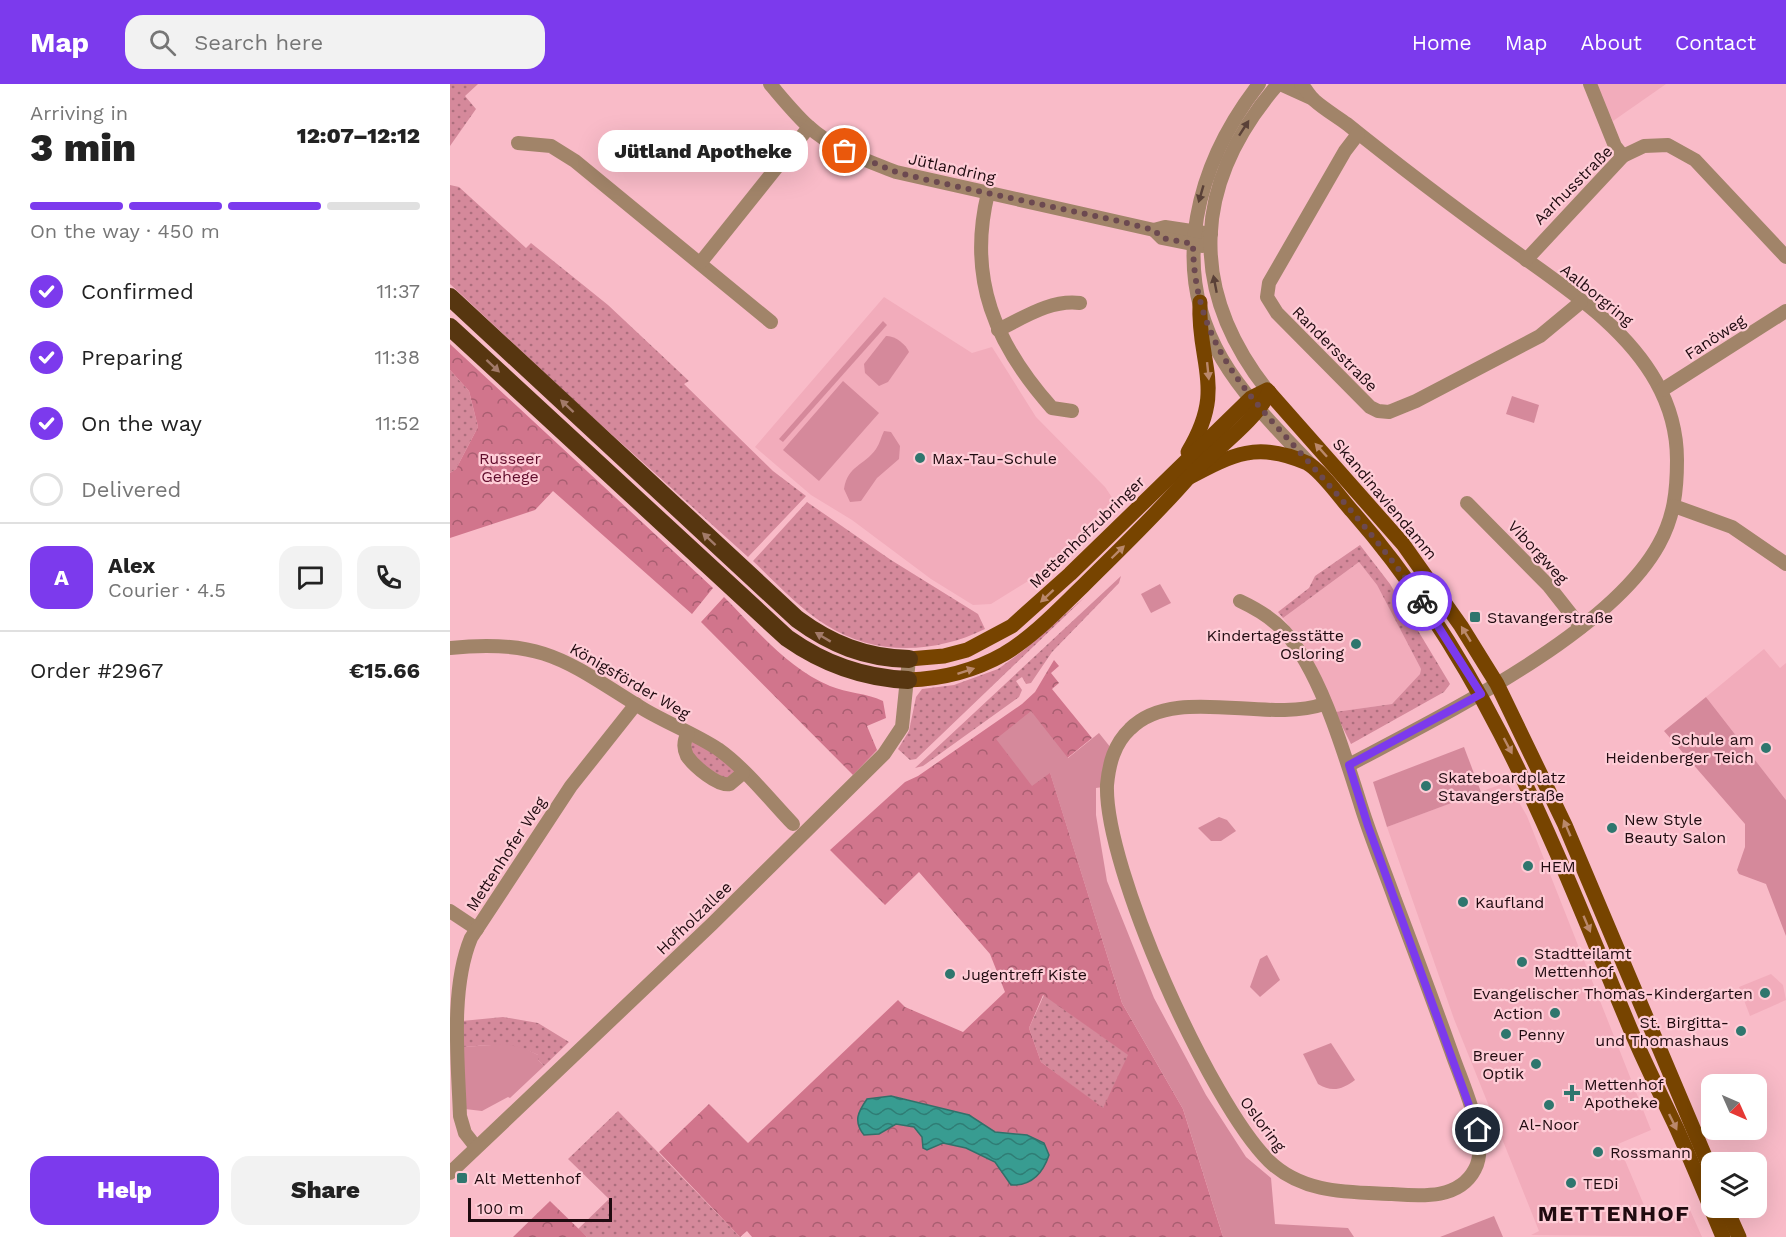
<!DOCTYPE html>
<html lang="en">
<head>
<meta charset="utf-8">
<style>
  body { margin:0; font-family:"Work Sans",sans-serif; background:#f2f2f2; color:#222; height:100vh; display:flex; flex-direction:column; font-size:22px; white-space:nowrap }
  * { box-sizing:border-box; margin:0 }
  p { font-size:20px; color:#767676 }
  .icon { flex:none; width:33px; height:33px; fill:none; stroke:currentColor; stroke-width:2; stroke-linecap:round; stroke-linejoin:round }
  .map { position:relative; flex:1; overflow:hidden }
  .sheet { display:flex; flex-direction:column; background:#fff; width:450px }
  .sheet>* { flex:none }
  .needle { width:39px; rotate:135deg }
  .tools { position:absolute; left:1251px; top:990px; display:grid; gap:12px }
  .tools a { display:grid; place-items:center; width:66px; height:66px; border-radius:12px; background:#fff; box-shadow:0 6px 24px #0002; font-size:30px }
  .scale { position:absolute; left:18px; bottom:15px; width:144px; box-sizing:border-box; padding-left:6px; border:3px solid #200b10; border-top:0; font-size:16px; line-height:21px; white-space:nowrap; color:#200b10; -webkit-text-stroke:4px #feccd6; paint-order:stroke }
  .pin { position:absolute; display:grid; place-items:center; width:51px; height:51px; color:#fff; margin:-26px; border:3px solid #fff; border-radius:50%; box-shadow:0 2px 6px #0007 }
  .courier { position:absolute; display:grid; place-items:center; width:60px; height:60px; margin:-30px; border:4px solid #7c3aed; border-radius:50%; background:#fff; color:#222; box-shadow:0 2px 8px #0007 }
  .bubble { position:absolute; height:42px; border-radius:18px; background:#fff; box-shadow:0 6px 24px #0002; font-size:20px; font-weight:800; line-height:42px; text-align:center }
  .head em { font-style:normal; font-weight:800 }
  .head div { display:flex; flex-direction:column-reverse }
  .head { display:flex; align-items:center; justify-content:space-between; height:102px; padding:0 30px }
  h1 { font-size:39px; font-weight:800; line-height:45px }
  .bar { display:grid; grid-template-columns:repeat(4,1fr); gap:9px 6px; align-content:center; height:72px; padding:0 30px }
  .bar i { height:8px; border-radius:4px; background:#e0e0e0 }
  .bar .on { background:#7c3aed }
  .bar p { grid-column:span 4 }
  .line { display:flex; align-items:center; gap:15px; padding:0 30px; border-top:2px solid #e0e0e0 }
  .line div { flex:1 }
  .round { display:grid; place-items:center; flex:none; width:63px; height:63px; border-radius:18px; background:#f2f2f2 }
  ol { padding:0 30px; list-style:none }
  li { display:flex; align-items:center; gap:18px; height:66px }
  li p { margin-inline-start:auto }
  li .icon { padding:6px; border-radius:50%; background:#7c3aed; color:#fff; stroke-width:4 }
  li:last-child { color:#767676 }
  li i { width:33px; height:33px; border:3px solid #e0e0e0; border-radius:50% }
  .button { display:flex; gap:12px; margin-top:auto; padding:12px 30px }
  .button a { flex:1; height:69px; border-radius:18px; background:#7c3aed; color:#fff; font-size:24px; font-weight:800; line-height:69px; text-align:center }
  .button a+a { background:#f2f2f2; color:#222 }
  header { display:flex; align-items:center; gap:36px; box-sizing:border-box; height:84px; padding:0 30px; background:#7c3aed; color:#fff }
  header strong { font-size:28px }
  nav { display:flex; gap:33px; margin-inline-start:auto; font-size:21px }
  .search { width:420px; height:54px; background:#f2f2f2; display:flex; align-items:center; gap:15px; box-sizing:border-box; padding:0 21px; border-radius:18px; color:#767676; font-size:22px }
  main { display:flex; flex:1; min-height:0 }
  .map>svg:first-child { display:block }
  .built { fill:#f2acbb }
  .grass { fill:url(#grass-dots) }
  .forest { fill:url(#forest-crowns); fill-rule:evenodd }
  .green { fill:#d5899b }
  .water { fill:url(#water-waves); stroke:#31706a; stroke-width:1.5 }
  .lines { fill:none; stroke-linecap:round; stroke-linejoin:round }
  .minor { stroke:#a18469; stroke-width:14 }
  .major { stroke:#740; stroke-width:15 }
  .highway { stroke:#573610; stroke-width:18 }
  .oneway { fill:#5a4138 }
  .oneway2 { fill:#a27a69 }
  .oneway3 { fill:#ba886b }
  .done { stroke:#6c4950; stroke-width:6; stroke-dasharray:0 10.8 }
  .route { stroke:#7c3aed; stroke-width:8 }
  .poi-dot { fill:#2f766e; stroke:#feccd6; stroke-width:2 }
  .labels { text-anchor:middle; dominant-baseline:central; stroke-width:4.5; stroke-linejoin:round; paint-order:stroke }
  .street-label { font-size:16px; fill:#200b10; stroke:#feccd6 }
  .park-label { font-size:16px; fill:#620e2d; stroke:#feccd6 }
  .poi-label { font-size:16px; fill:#200b10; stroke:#feccd6; text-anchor:start }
  .district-label { font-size:22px; font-weight:bold; letter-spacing:1.5px; fill:#200b10; stroke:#feccd6 }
</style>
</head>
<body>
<header>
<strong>Map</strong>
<div class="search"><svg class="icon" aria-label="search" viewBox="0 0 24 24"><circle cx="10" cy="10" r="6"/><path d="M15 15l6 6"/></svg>Search here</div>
<nav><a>Home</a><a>Map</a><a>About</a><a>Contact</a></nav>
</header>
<main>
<section class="sheet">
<div class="head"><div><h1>3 min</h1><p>Arriving in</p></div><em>12:07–12:12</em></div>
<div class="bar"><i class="on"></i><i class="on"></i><i class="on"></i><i></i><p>On the way · 450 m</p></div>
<ol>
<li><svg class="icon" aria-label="check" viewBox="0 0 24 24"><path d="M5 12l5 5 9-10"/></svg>Confirmed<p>11:37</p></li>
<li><svg class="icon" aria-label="check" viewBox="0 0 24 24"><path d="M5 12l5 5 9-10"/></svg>Preparing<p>11:38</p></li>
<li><svg class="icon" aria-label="check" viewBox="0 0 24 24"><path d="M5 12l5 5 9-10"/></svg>On the way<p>11:52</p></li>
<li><i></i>Delivered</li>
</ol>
<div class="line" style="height:108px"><b class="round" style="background:#7c3aed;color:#fff">A</b><div><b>Alex</b><p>Courier · 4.5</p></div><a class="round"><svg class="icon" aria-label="chat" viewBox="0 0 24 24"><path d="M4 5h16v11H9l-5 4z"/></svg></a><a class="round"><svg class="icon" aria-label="phone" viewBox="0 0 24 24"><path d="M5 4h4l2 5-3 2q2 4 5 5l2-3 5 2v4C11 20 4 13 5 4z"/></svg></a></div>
<div class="line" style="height:78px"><div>Order #2967</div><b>€15.66</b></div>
<div class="button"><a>Help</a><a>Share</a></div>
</section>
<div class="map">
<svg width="1336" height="1153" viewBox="0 0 1336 1153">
  <defs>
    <pattern id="grass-dots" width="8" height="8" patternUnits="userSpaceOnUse" patternTransform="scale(1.5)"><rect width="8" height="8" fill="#d5899b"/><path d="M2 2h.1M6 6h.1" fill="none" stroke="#ac6e7d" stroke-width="1.8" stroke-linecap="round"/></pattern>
    <pattern id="forest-crowns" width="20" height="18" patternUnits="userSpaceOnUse" patternTransform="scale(1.5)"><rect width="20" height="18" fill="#d1758c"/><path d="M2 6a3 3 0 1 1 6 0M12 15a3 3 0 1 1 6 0" fill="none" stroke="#a95e71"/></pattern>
    <pattern id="water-waves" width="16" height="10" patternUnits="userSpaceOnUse" patternTransform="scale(1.5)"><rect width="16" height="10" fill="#389c91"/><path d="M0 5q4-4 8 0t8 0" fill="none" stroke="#2f7d75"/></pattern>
  </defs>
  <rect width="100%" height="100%" fill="#f9bbc8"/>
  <g class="built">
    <polygon points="1144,0 1216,0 1163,37"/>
    <polygon points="434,213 522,269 542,263 586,333 655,403 665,418 588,491 541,520 523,521 481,495 402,436 361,411 305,363"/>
    <polygon points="909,478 927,501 971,585 970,590 942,620 885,628 859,568 833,534"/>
    <polygon points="1314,565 1330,584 1336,579 1336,716 1256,613"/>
    <polygon points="1057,698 1077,732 1201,1046 1168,1060 1202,1140 1240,1126 1252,1153 1081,1151 1089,1147 1004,935 937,743"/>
    <polygon points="1321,890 1333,901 1336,916 1300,932 1289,903"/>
  </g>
  <g class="grass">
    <polygon points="0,0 28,0 15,12 26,25 0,62"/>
    <polygon points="0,101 9,103 76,164 81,159 158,221 239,297 234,300 323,387 356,412 298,473 140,331 0,200"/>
    <polygon points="0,286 19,307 28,343 6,385 0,389"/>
    <path d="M 357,418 L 441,476 L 528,530 L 535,545 C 484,570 425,572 376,541 C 349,524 326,499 303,477 Z"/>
    <polygon points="910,461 940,500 1000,600 994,608 901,660 885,628 942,620 970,590 971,585 927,501 909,478 833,534 828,528 859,504 865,492"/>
    <polygon points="671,492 669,499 602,568 581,599 576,600 572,593 566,597 572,606 569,613 473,682 465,684"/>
    <polygon points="635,513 466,675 460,676 448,665 459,647 466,613 472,605 504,601 548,585 574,566"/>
    <polygon points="242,657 261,666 286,687 275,698 240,670"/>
    <polygon points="594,911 679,971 653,1025 591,978 579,944"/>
    <path d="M 53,933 L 88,939 L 119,958 L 94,982 L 88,976 L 88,971 C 63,958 40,961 13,963 L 12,937 Z"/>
    <polygon points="168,1027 290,1153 137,1153 128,1145 159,1115 118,1075"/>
  </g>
  <g class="forest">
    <polygon points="0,260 263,504 242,530 103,407 85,426 0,454 0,389 6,385 28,343 19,307 0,286"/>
    <path d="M 274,513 C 306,545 337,584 380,602 C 397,609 416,609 433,617 L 436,634 L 417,642 L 427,666 L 403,691 L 251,538 Z"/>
    <path d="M 604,576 L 609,582 L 601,589 L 609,599 L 602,605 L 642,654 L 600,688 L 672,919 L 733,1025 L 773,1153 L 302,1153 L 297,1147 L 290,1153 L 209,1068 L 259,1020 L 298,1059 L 448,916 L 455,923 L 513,948 L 555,908 L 540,870 L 469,788 L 435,821 L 380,766 L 455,698 L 468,692 L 572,620 L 585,608 ZM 593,911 L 678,971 L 653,1024 L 591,978 L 579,944 ZM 442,1012 L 519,1031 L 545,1048 L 577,1051 L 562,1101 L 545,1078 L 516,1064 L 493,1059 L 477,1066 L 473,1064 L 472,1053 L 464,1043 L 446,1040 L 417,1015 Z"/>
    <polygon points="100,1117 137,1153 63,1153"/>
  </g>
  <g class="green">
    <polygon points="433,237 437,241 333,358 329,355"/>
    <path d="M 436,252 C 444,251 456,260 459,268 L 438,298 L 429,302 L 415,289 L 414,280 Z"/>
    <polygon points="393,297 429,329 369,397 333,366"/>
    <polygon points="1062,312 1089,321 1084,339 1056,330"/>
    <path d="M 434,347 L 441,348 L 450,362 L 449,375 L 427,394 L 411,417 L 400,418 L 394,405 C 398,381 414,382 426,365 C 430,359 431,353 434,347 Z"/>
    <polygon points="710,500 721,519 701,529 691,510"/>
    <polygon points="1256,613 1336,716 1336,852 1316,800 1289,790 1287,786 1295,763 1295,740 1214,647"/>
    <polygon points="581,627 618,674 649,649 661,664 653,703 646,704 646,731 657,797 704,914 756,1011 796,1073 821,1094 825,1140 898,1144 904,1153 773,1153 733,1025 672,919 600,689 582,702 546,655"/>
    <polygon points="1014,663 1031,708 937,743 923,698"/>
    <polygon points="769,733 777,736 786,747 771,757 761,757 748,744"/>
    <polygon points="817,871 830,896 810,913 800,903 810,875"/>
    <path d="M 881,959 L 905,996 C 893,1005 882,1009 868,1000 L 853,970 Z"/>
    <polygon points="56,960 76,965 88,971 88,976 94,982 60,1014 58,1013 32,1027 15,1025 13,963"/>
    <polygon points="1044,1132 1053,1153 990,1153"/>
  </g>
  <path class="water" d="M 441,1012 L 519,1031 L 545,1048 L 577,1051 L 594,1059 L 599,1071 C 593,1089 581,1102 561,1101 L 545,1078 L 516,1064 L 493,1059 L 477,1066 L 473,1064 L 472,1053 L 464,1043 L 446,1040 L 429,1050 L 414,1051 C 403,1037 408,1028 417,1015 Z"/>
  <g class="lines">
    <g class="minor">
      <path d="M 320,0 C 332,14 344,29 358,42 C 383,65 415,76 446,88 L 704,146 L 715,143 L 761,150"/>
      <path d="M 809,0 C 747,80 718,183 772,275 C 795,314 829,347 860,380"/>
      <polyline points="830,0 863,15"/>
      <path d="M 851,0 C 856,5 859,11 864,16 C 874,25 886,32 897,40 C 949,82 1002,122 1056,161 C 1089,185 1124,208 1154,235 C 1196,273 1227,318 1227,376 C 1227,407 1224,433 1209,460 C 1160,550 989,633 899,681"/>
      <polyline points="1140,0 1165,62 1173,72"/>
      <polyline points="908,50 895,67 819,199 817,213 827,229 920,323 928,327 939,328 966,317 1090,252 1131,218"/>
      <polyline points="68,59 101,62 125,77 321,238"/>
      <path d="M 538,109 C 517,194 545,260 602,324 L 622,327"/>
      <polyline points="704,146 712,154 752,162"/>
      <polyline points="1076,176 1173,72 1194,62 1218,61 1245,76 1336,173"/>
      <polyline points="251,178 359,43"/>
      <path d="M 548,246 C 573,234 601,215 630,219"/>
      <path d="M 817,306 C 737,204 743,98 828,0"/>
      <polyline points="1212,306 1336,227"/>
      <polyline points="1017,419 1098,501 1131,543"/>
      <polyline points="1224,422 1282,443 1336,480"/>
      <path d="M 790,517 C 807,525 821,533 834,547 C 871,588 894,669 911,722 C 921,754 934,785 945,816 C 964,866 983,917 1001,967 C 1010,993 1023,1021 1028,1048 C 1030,1060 1031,1074 1025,1085 C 1009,1116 971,1112 942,1110 C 899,1108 853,1110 819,1077 C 760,1019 654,783 657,701 C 659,680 664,660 680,645 C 724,600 817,640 874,620"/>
      <path d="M 0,564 C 96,554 118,579 195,626 C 219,640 245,650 268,665 C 296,685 319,715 343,740"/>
      <path d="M 238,649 C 234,656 233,664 237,672 C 244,682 268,703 280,700 L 293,689"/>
      <polyline points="0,827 27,845"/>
      <path d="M 26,1063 L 15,1049 L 10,1032 C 8,977 0,905 21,854 L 121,702 L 186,620"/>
      <polyline points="0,1089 262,840 434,670 452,643 459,575"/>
    </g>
    <g class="major">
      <path d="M 738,368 C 777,303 747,281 750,218"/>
      <path d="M 738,394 C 783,370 808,357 857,379 C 871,386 891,415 902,427 C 1038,582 1104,762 1182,949 C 1196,982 1212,1013 1227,1045 C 1243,1081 1258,1117 1273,1153"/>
      <polyline points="459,575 494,572 517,566 562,542 620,490 801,314 817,306 953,460 1011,542 1047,600 1115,741 1262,1089"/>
      <path d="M 458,596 C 492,595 524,587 554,570 C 584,552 608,526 633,502 C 669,466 705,432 738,394 C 759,370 808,336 819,308"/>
      <polyline points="1276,1124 1289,1153"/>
    </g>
    <g class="highway">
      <path d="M 0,213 L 347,535 C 381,560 415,574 459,575"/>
      <path d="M 0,243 L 337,554 C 374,580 412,594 458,596"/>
    </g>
  </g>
  <defs><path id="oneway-solid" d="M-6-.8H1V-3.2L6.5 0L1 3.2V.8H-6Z" transform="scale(1.5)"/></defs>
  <g class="oneway">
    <use href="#oneway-solid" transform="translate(794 44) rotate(-57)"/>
    <use href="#oneway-solid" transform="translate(751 110) rotate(106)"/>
    <use href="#oneway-solid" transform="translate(765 200) rotate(-101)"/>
  </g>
  <g class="oneway2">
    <use href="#oneway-solid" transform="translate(43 282) rotate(43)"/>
    <use href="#oneway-solid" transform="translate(117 322) rotate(-137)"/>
    <use href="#oneway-solid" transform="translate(259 455) rotate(-137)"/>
    <use href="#oneway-solid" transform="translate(373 553) rotate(-149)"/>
  </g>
  <g class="oneway3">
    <use href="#oneway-solid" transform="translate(758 287) rotate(84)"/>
    <use href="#oneway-solid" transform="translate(871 366) rotate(-132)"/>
    <use href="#oneway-solid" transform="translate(668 468) rotate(-44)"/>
    <use href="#oneway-solid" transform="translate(597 512) rotate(137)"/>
    <use href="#oneway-solid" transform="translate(1016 550) rotate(-122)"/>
    <use href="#oneway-solid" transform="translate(516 587) rotate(-18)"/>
    <use href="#oneway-solid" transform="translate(1058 662) rotate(62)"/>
    <use href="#oneway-solid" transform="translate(1117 744) rotate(-113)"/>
    <use href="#oneway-solid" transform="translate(1137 840) rotate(67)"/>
    <use href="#oneway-solid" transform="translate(1223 1038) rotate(64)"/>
  </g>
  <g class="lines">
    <path class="done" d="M 395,67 L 446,88 L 477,96 L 673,138 L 704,146 L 712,154 L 743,160 C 744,262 800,312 863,383 C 901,426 939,470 972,517"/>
    <polyline class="route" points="972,517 1031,610 899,681 918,742 1028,1046"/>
  </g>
  <g class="poi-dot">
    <circle cx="470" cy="374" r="6"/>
    <rect x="1019" y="527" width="12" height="12" rx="3"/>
    <circle cx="906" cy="560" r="6"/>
    <circle cx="1316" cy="664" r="6"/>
    <circle cx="976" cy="702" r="6"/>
    <circle cx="1162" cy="744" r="6"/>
    <circle cx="1078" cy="782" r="6"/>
    <circle cx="1013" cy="818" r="6"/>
    <circle cx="1072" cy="878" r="6"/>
    <circle cx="500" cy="890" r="6"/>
    <circle cx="1315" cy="909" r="6"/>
    <circle cx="1105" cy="929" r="6"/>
    <circle cx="1291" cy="947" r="6"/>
    <circle cx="1056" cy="950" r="6"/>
    <circle cx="1086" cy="980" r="6"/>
    <path d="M1119 1000h6v6h6v6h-6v6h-6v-6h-6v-6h6z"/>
    <circle cx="1099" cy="1021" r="6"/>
    <circle cx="1148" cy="1068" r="6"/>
    <rect x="6" y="1088" width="12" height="12" rx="3"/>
    <circle cx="1121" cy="1099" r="6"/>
  </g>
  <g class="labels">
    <g class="street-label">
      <text transform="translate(502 84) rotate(13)">Jütlandring</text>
      <text transform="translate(1123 101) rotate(-45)">Aarhusstraße</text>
      <text transform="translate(1147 211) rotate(39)">Aalborgring</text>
      <text transform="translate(1265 253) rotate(-33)">Fanöweg</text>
      <text transform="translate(885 265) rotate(45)">Randersstraße</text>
      <text transform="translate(935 415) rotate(50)">Skandinaviendamm</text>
      <text transform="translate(637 448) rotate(-44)">Mettenhofzubringer</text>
      <text transform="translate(1088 468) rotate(47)">Viborgweg</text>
      <text transform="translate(180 597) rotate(30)">Königsförder Weg</text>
      <text transform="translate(56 770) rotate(-57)">Mettenhofer Weg</text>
      <text transform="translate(244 834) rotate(-44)">Hofholzallee</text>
      <text transform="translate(813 1040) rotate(53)">Osloring</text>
    </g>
    <g class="park-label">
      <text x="60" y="374">Russeer<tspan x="60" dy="18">Gehege</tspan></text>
    </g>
    <g class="poi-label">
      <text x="482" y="374">Max-Tau-Schule</text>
      <text x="1037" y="533">Stavangerstraße</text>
      <text x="894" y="551" text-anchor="end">Kindertagesstätte<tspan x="894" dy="18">Osloring</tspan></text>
      <text x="1304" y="655" text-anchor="end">Schule am<tspan x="1304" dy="18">Heidenberger Teich</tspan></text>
      <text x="988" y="693">Skateboardplatz<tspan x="988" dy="18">Stavangerstraße</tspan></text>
      <text x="1174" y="735">New Style<tspan x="1174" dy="18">Beauty Salon</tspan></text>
      <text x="1090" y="782">HEM</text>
      <text x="1025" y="818">Kaufland</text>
      <text x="1084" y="869">Stadtteilamt<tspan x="1084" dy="18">Mettenhof</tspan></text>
      <text x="512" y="890">Jugentreff Kiste</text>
      <text x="1303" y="909" text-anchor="end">Evangelischer Thomas-Kindergarten</text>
      <text x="1093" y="929" text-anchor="end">Action</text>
      <text x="1279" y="938" text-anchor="end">St. Birgitta-<tspan x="1279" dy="18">und Thomashaus</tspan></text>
      <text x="1068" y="950">Penny</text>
      <text x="1074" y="971" text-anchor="end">Breuer<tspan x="1074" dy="18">Optik</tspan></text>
      <text x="1134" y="1000">Mettenhof<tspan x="1134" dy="18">Apotheke</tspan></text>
      <text x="1099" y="1040" text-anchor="middle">Al-Noor</text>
      <text x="1160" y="1068">Rossmann</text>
      <text x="24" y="1094">Alt Mettenhof</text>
      <text x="1133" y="1099">TEDi</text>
    </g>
    <g class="district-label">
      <text x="1164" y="1129">METTENHOF</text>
    </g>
  </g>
</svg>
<div class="tools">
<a><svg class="needle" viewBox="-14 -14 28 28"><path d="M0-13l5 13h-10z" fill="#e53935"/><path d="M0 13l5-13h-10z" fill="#767676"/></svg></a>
<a><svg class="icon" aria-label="layers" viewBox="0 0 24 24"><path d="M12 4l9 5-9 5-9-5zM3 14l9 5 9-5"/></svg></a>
</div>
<div class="scale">100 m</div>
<div class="pin" style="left:395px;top:67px;background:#ea580c"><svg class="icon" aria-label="bag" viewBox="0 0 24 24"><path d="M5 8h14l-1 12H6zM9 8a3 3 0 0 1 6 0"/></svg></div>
<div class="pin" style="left:1028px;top:1046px;background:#1f2937"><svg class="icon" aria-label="home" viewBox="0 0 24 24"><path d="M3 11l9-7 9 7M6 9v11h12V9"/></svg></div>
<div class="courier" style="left:972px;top:517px"><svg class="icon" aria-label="bike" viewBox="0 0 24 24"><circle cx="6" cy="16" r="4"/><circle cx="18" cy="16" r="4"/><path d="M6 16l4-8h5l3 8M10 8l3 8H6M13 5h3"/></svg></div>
<div class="bubble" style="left:148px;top:46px;width:210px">Jütland Apotheke</div>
</div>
</main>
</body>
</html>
